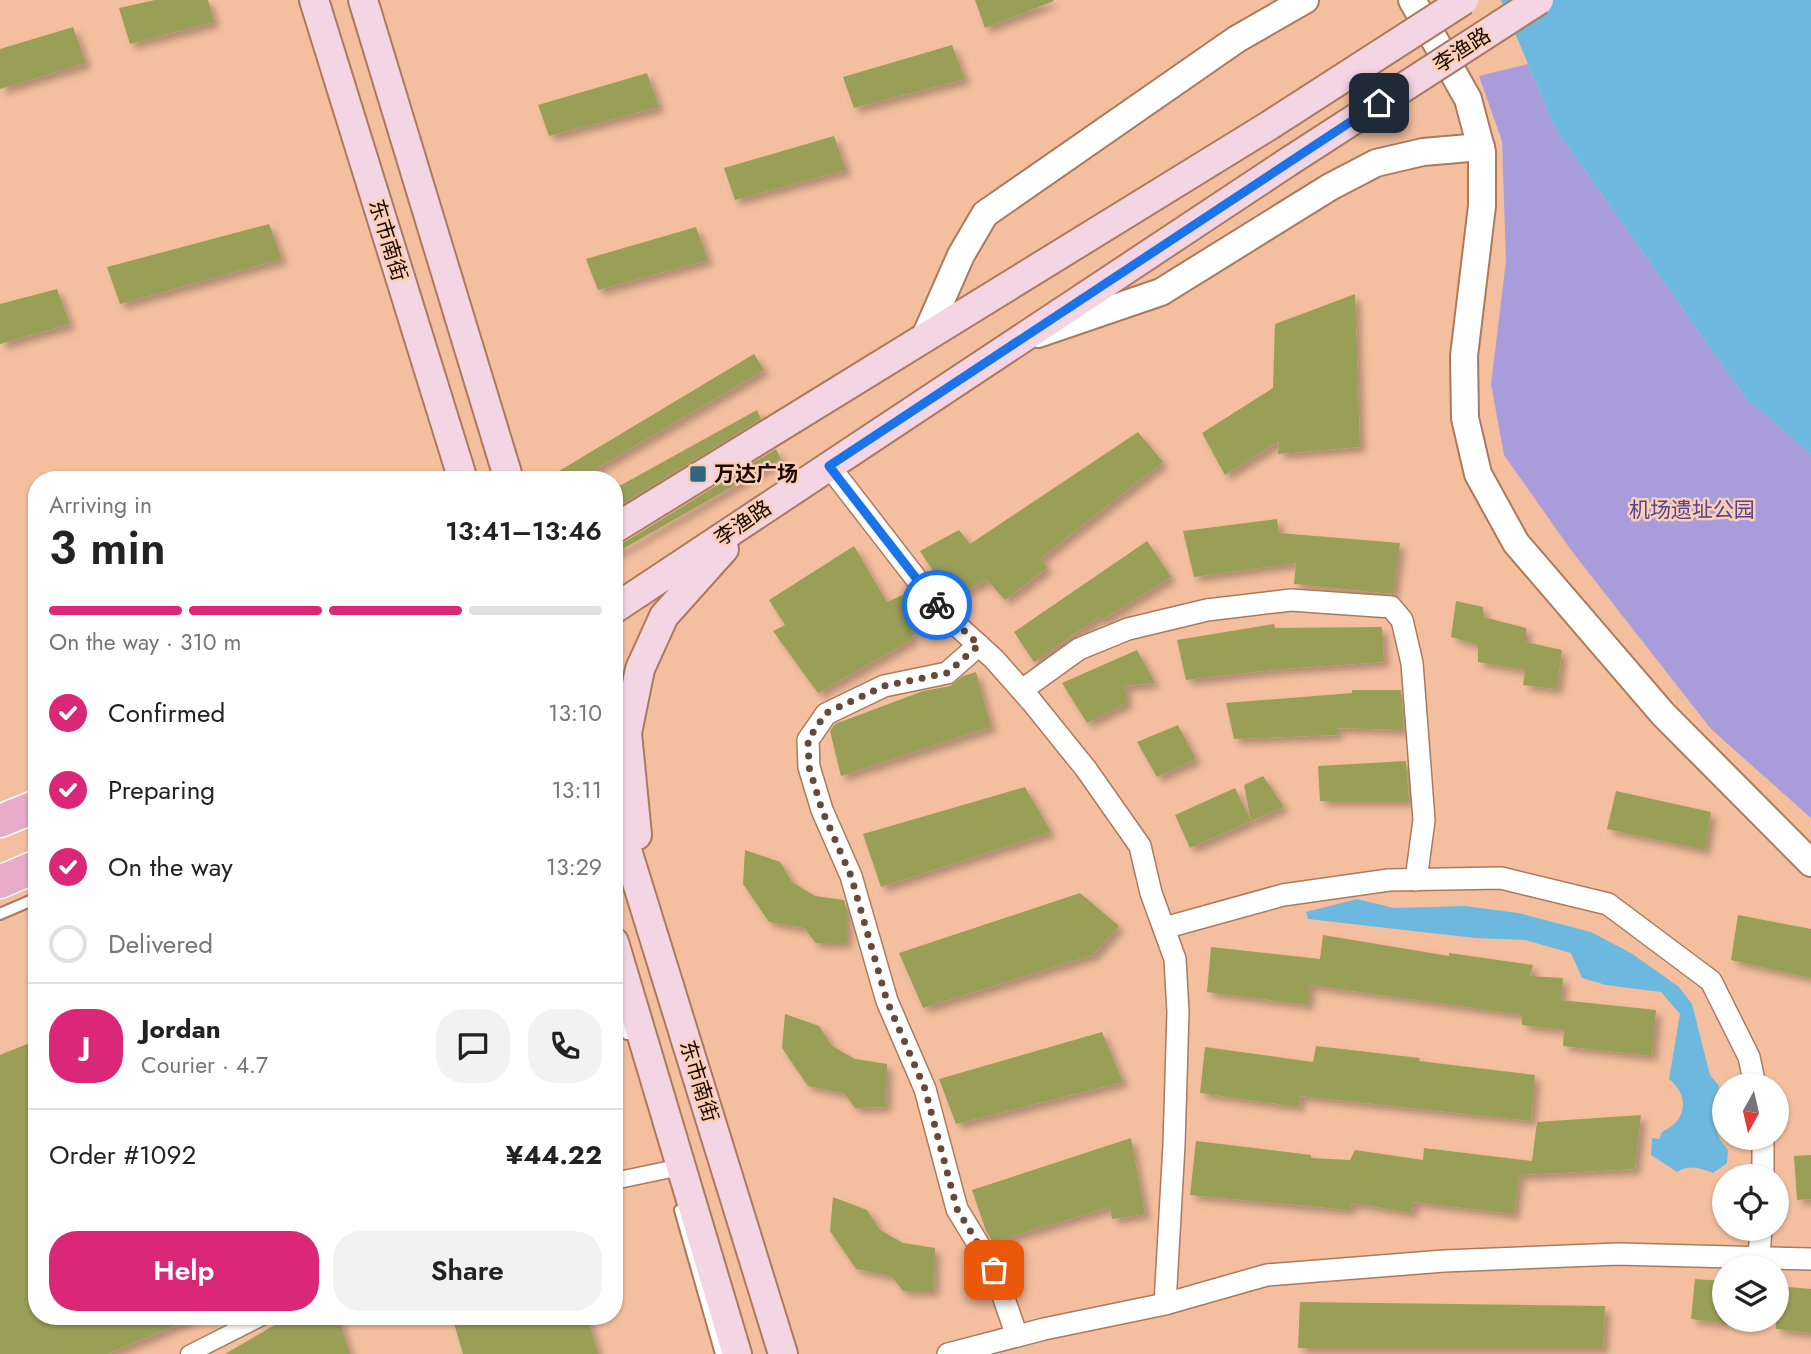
<!DOCTYPE html>
<html lang="en">
<head>
<meta charset="utf-8">
<style>
  body { margin:0; font-family:Jost,"Noto Sans SC",sans-serif; background:#f2f2f2; color:#222; height:100vh; display:flex; flex-direction:column; font-size:26px; white-space:nowrap }
  * { box-sizing:border-box; margin:0 }
  p { font-size:23px; color:#767676 }
  .icon { flex:none; width:38px; height:38px; fill:none; stroke:currentColor; stroke-width:2; stroke-linecap:round; stroke-linejoin:round }
  .map { position:relative; flex:1; overflow:hidden }
  .panel { position:absolute; left:28px; top:471px; width:595px; height:854px; display:flex; flex-direction:column; background:#fff; border-radius:28px; box-shadow:0 2px 5px #0004 }
  .panel>* { flex:none }
  .needle { width:46px; rotate:188deg }
  .fabs { position:absolute; left:1712px; top:1073px; display:grid; gap:14px }
  .fabs a { display:grid; place-items:center; width:77px; height:77px; border-radius:50%; background:#fff; box-shadow:0 2px 5px #0004; font-size:35px }
  .pin { position:absolute; display:grid; place-items:center; width:60px; height:60px; color:#fff; margin:-30px; border-radius:14px; box-shadow:0 4px 10px #0006 }
  .courier { position:absolute; display:grid; place-items:center; width:70px; height:70px; margin:-35px; border:5px solid #1a73e8; border-radius:50%; background:#fff; color:#222; box-shadow:0 2px 9px #0007 }
  .head em { font-style:normal; font-weight:600 }
  .head div { display:flex; flex-direction:column-reverse }
  .head { display:flex; align-items:center; justify-content:space-between; height:119px; padding:0 21px }
  h1 { font-size:46px; font-weight:600; line-height:52px }
  .bar { display:grid; grid-template-columns:repeat(4,1fr); gap:10px 7px; align-content:center; height:84px; padding:0 21px }
  .bar i { height:9px; border-radius:5px; background:#e0e0e0 }
  .bar .selected { background:#db2777 }
  .bar p { grid-column:span 4 }
  .line { display:flex; align-items:center; gap:18px; padding:0 21px; border-top:2px solid #e0e0e0 }
  .line div { flex:1 }
  .round { display:grid; place-items:center; flex:none; width:74px; height:74px; border-radius:28px; background:#f2f2f2 }
  ol { padding:0 21px; list-style:none }
  li { display:flex; align-items:center; gap:21px; height:77px }
  li p { margin-inline-start:auto }
  li .icon { padding:7px; border-radius:50%; background:#db2777; color:#fff; stroke-width:4 }
  li:last-child { color:#767676 }
  li i { width:38px; height:38px; border:4px solid #e0e0e0; border-radius:50% }
  .action { display:flex; gap:14px; margin-top:auto; padding:14px 21px }
  .action a { flex:1; height:80px; border-radius:28px; background:#db2777; color:#fff; font-size:28px; font-weight:600; line-height:80px; text-align:center }
  .action a+a { background:#f2f2f2; color:#222 }
  .map>svg:first-child { display:block }
  .green { fill:#a89dda }
  .water { fill:#6db8df }
  .building { fill:#9a9f58; filter:url(#shadow) }
  .lines { fill:none; stroke-linecap:round; stroke-linejoin:round }
  .service-casing { stroke:#ab7a5d; stroke-width:14 }
  .pedestrian-casing { stroke:#ab7a5d; stroke-width:19 }
  .minor-casing { stroke:#ab7a5d; stroke-width:24 }
  .tertiary-casing { stroke:#ab7a5d; stroke-width:30 }
  .secondary-casing { stroke:#ab7a5d; stroke-width:32 }
  .primary-casing { stroke:#fff; stroke-width:35 }
  .service { stroke:#fff; stroke-width:10 }
  .pedestrian { stroke:#fff; stroke-width:16 }
  .minor { stroke:#fff; stroke-width:21 }
  .tertiary { stroke:#fff; stroke-width:26 }
  .secondary { stroke:#f4d5e3; stroke-width:28 }
  .primary { stroke:#e8acc8; stroke-width:32 }
  .secondary-bridge-casing { stroke:#ab7a5d; stroke-width:32; stroke-linecap:butt }
  .secondary-bridge { stroke:#f4d5e3; stroke-width:28 }
  .done { stroke:#664938; stroke-width:7; stroke-dasharray:0 12.6 }
  .route { stroke:#1a73e8; stroke-width:9 }
  .poi-dot { fill:#306681; stroke:#facfb5; stroke-width:2.5 }
  .labels { text-anchor:middle; dominant-baseline:central; stroke-width:5; stroke-linejoin:round; paint-order:stroke }
  .street-label { font-size:21px; fill:#1a0901; stroke:#facfb5 }
  .poi-label { font-size:21px; font-weight:bold; fill:#1a0901; stroke:#facfb5; text-anchor:start }
  .park-label { font-size:21px; fill:#554290; stroke:#facfb5 }
</style>
</head>
<body>
<div class="map">
<svg width="1811" height="1354" viewBox="0 0 1811 1354">
  <defs>
    <filter id="shadow"><feDropShadow dx="5.5" dy="5.5" stdDeviation="3.5" flood-color="#0004"/></filter>
  </defs>
  <rect width="100%" height="100%" fill="#f4bf9f"/>
  <polygon class="green" points="1528,64 1555,128 1747,400 1811,454 1811,818 1711,729 1571,550 1504,455 1491,384 1506,261 1502,141 1479,76"/>
  <g class="water">
    <polygon points="1501,0 1811,0 1811,454 1747,400 1555,128"/>
    <path d="M 1357,899 L 1394,908 L 1465,906 L 1518,913 L 1591,932 L 1631,953 L 1679,987 L 1692,1004 L 1710,1075 L 1719,1086 L 1713,1121 L 1720,1140 L 1728,1150 L 1727,1163 L 1713,1173 C 1701,1168 1689,1164 1677,1172 L 1651,1155 L 1652,1138 L 1659,1139 L 1662,1132 C 1687,1121 1690,1096 1669,1079 L 1680,1014 L 1661,992 L 1606,985 L 1582,978 L 1571,953 L 1525,940 L 1475,938 L 1308,919 L 1306,912 Z"/>
  </g>
  <g class="building">
    <polygon points="155,0 208,0 214,22 130,44 119,8"/>
    <polygon points="975,0 1053,0 1054,1 985,28"/>
    <polygon points="73,27 86,63 0,89 0,49"/>
    <polygon points="952,45 965,79 854,108 843,77"/>
    <polygon points="647,73 659,107 549,136 538,105"/>
    <polygon points="834,136 846,170 735,200 724,168"/>
    <polygon points="269,224 282,259 120,304 107,267"/>
    <polygon points="696,227 708,260 598,290 586,259"/>
    <polygon points="57,289 70,324 0,344 0,304"/>
    <polygon points="1355,294 1360,447 1278,454 1279,441 1225,475 1202,433 1273,388 1275,324"/>
    <polygon points="754,354 764,370 577,480 544,480"/>
    <polygon points="757,410 761,419 614,509 614,489"/>
    <polygon points="1138,432 1163,462 1041,558 1047,568 1005,600 987,580 951,598 920,551 959,530 970,544"/>
    <polygon points="776,449 781,459 614,554 614,546 623,543"/>
    <polygon points="1277,519 1279,533 1400,543 1393,594 1294,584 1296,563 1194,577 1183,531"/>
    <polygon points="1147,541 1171,577 1102,620 1099,617 1034,662 1014,632"/>
    <polygon points="854,546 887,602 905,594 917,616 909,622 913,639 818,693 773,631 785,625 769,600"/>
    <polygon points="1456,601 1483,607 1483,617 1526,628 1526,642 1562,650 1557,689 1523,685 1525,670 1478,662 1478,645 1451,637"/>
    <polygon points="1274,624 1275,628 1382,627 1384,662 1282,669 1186,680 1177,640"/>
    <polygon points="1137,650 1155,683 1125,686 1127,703 1087,723 1062,683"/>
    <polygon points="976,672 991,727 841,776 830,731 835,724 923,691 950,686 963,676"/>
    <polygon points="1352,690 1401,690 1404,730 1337,728 1337,735 1234,739 1226,703 1352,693"/>
    <polygon points="1178,725 1196,759 1157,777 1137,742"/>
    <polygon points="1406,761 1409,801 1320,801 1318,766"/>
    <polygon points="1263,776 1284,807 1251,821 1244,785"/>
    <polygon points="1025,787 1051,832 881,887 863,834"/>
    <polygon points="1235,788 1251,821 1190,848 1175,815"/>
    <polygon points="1616,791 1711,812 1705,850 1607,829"/>
    <polygon points="745,850 780,862 792,882 815,896 844,900 847,910 847,943 816,943 804,928 769,922 743,884"/>
    <polygon points="1080,893 1119,926 1093,955 923,1008 899,953"/>
    <polygon points="1738,915 1811,929 1811,978 1731,960"/>
    <polygon points="1323,935 1449,956 1449,953 1533,965 1530,976 1563,978 1561,1000 1656,1010 1652,1056 1563,1046 1564,1030 1522,1025 1522,1015 1310,985 1308,1005 1207,992 1211,947 1320,959"/>
    <polygon points="785,1014 819,1026 832,1046 855,1059 887,1064 886,1107 855,1108 844,1093 808,1086 782,1048"/>
    <polygon points="1102,1032 1123,1082 956,1124 939,1079"/>
    <polygon points="37,1040 37,1316 199,1316 107,1354 0,1354 0,1055"/>
    <polygon points="1316,1046 1420,1058 1419,1061 1535,1075 1531,1121 1300,1096 1299,1107 1200,1093 1205,1047 1313,1062"/>
    <polygon points="1641,1115 1635,1169 1519,1175 1514,1214 1413,1202 1412,1213 1353,1203 1349,1210 1190,1195 1196,1141 1311,1155 1311,1158 1350,1160 1355,1150 1423,1160 1424,1148 1532,1161 1537,1122"/>
    <polygon points="1131,1138 1145,1214 1112,1219 1110,1207 993,1242 986,1231 972,1190"/>
    <polygon points="1811,1155 1811,1199 1797,1200 1794,1156"/>
    <polygon points="833,1197 867,1210 880,1230 903,1243 935,1248 934,1291 903,1291 891,1276 856,1269 830,1231"/>
    <polygon points="1695,1279 1724,1281 1724,1323 1691,1319"/>
    <polygon points="1776,1286 1811,1289 1811,1333 1776,1329"/>
    <polygon points="1300,1302 1605,1306 1603,1348 1298,1348"/>
    <polygon points="290,1316 338,1316 350,1354 225,1354"/>
    <polygon points="452,1316 587,1316 598,1354 463,1354"/>
  </g>
  <g class="lines">
    <defs>
      <g id="service">
        <polyline points="0,914 37,898"/>
        <polyline points="614,993 627,1034"/>
        <polyline points="680,1210 721,1354"/>
      </g>
      <g id="pedestrian">
        <polyline points="614,1181 681,1167"/>
        <polyline points="189,1354 264,1316"/>
      </g>
      <g id="minor">
        <polyline points="829,466 942,612 994,659 1032,702 1086,769 1140,846 1151,893 1175,959 1178,1012 1174,1145 1165,1304"/>
        <polyline points="979,645 947,673 884,686 826,714 808,740 809,767 822,810 851,876 887,1001 925,1089 957,1209 994,1270 1017,1336"/>
        <polyline points="1022,690 1079,649 1128,629 1207,610 1291,600 1391,607 1402,620 1412,663 1424,820 1416,880"/>
        <polyline points="1164,928 1283,895 1389,880 1501,878 1608,904 1711,981 1749,1057 1755,1085"/>
        <polyline points="1763,1176 1763,1138"/>
        <polyline points="1759,1257 1761,1228"/>
        <polyline points="948,1354 1044,1329 1165,1304 1267,1275 1444,1261 1618,1254 1811,1259"/>
      </g>
      <g id="tertiary">
        <polyline points="1412,0 1468,99 1482,152 1482,206 1464,356 1465,418 1478,474 1516,543 1663,714 1811,863"/>
        <polyline points="1038,334 1161,292 1330,187 1376,163 1423,152 1481,147"/>
        <polyline points="924,339 961,255 985,214 1237,39 1305,0"/>
      </g>
      <g id="secondary">
        <polyline points="314,0 463,480"/>
        <polyline points="363,0 509,480"/>
        <polyline points="614,529 1270,125"/>
        <polyline points="614,609 1288,162"/>
        <polyline points="614,808 783,1354"/>
        <polyline points="637,835 627,733 640,669 664,616 724,549"/>
        <polyline points="614,942 737,1354"/>
      </g>
      <g id="primary">
        <polyline points="0,821 37,806"/>
        <polyline points="0,882 37,866"/>
      </g>
    </defs>
    <use href="#service" class="service-casing"/>
    <use href="#pedestrian" class="pedestrian-casing"/>
    <use href="#minor" class="minor-casing"/>
    <use href="#tertiary" class="tertiary-casing"/>
    <use href="#secondary" class="secondary-casing"/>
    <use href="#primary" class="primary-casing"/>
    <use href="#service" class="service"/>
    <use href="#pedestrian" class="pedestrian"/>
    <use href="#minor" class="minor"/>
    <use href="#tertiary" class="tertiary"/>
    <use href="#secondary" class="secondary"/>
    <use href="#primary" class="primary"/>
    <defs>
      <g id="secondary-bridge">
        <polyline points="1270,125 1464,0"/>
        <polyline points="1288,162 1539,0"/>
      </g>
    </defs>
    <use href="#secondary-bridge" class="secondary-bridge-casing"/>
    <use href="#secondary-bridge" class="secondary-bridge"/>
  </g>
  <g class="lines">
    <polyline class="done" points="937,605 979,645 947,673 884,686 826,713 808,740 809,767 822,810 851,876 887,1001 925,1089 957,1209 994,1270"/>
    <polyline class="route" points="937,605 829,466 1379,103"/>
  </g>
  <rect class="poi-dot" x="689" y="465" width="18" height="18" rx="3.5"/>
  <g class="labels">
    <g class="street-label">
      <text transform="translate(1462 50) rotate(-33)">李渔路</text>
      <text transform="translate(388 240) rotate(73)">东市南街</text>
      <text transform="translate(743 523) rotate(-34)">李渔路</text>
      <text transform="translate(699 1081) rotate(73)">东市南街</text>
    </g>
    <g class="poi-label">
      <text x="714" y="474">万达广场</text>
    </g>
    <g class="park-label">
      <text x="1692" y="510">机场遗址公园</text>
    </g>
  </g>
</svg>
<div class="fabs">
<a><svg class="needle" viewBox="-14 -14 28 28"><path d="M0-13l5 13h-10z" fill="#e53935"/><path d="M0 13l5-13h-10z" fill="#767676"/></svg></a>
<a><svg class="icon" aria-label="locate" viewBox="0 0 24 24"><circle cx="12" cy="12" r="6"/><path d="M12 2v4M12 18v4M2 12h4M18 12h4"/></svg></a>
<a><svg class="icon" aria-label="layers" viewBox="0 0 24 24"><path d="M12 4l9 5-9 5-9-5zM3 14l9 5 9-5"/></svg></a>
</div>
<div class="pin" style="left:994px;top:1270px;background:#ea580c"><svg class="icon" aria-label="bag" viewBox="0 0 24 24"><path d="M5 8h14l-1 12H6zM9 8a3 3 0 0 1 6 0"/></svg></div>
<div class="pin" style="left:1379px;top:103px;background:#1f2937"><svg class="icon" aria-label="home" viewBox="0 0 24 24"><path d="M3 11l9-7 9 7M6 9v11h12V9"/></svg></div>
<div class="courier" style="left:937px;top:605px"><svg class="icon" aria-label="bike" viewBox="0 0 24 24"><circle cx="6" cy="16" r="4"/><circle cx="18" cy="16" r="4"/><path d="M6 16l4-8h5l3 8M10 8l3 8H6M13 5h3"/></svg></div>
<section class="panel">
<div class="head"><div><h1>3 min</h1><p>Arriving in</p></div><em>13:41–13:46</em></div>
<div class="bar"><i class="selected"></i><i class="selected"></i><i class="selected"></i><i></i><p>On the way · 310 m</p></div>
<ol>
<li><svg class="icon" aria-label="check" viewBox="0 0 24 24"><path d="M5 12l5 5 9-10"/></svg>Confirmed<p>13:10</p></li>
<li><svg class="icon" aria-label="check" viewBox="0 0 24 24"><path d="M5 12l5 5 9-10"/></svg>Preparing<p>13:11</p></li>
<li><svg class="icon" aria-label="check" viewBox="0 0 24 24"><path d="M5 12l5 5 9-10"/></svg>On the way<p>13:29</p></li>
<li><i></i>Delivered</li>
</ol>
<div class="line" style="height:126px"><b class="round" style="background:#db2777;color:#fff">J</b><div><b>Jordan</b><p>Courier · 4.7</p></div><a class="round"><svg class="icon" aria-label="chat" viewBox="0 0 24 24"><path d="M4 5h16v11H9l-5 4z"/></svg></a><a class="round"><svg class="icon" aria-label="phone" viewBox="0 0 24 24"><path d="M5 4h4l2 5-3 2q2 4 5 5l2-3 5 2v4C11 20 4 13 5 4z"/></svg></a></div>
<div class="line" style="height:91px"><div>Order #1092</div><b>¥44.22</b></div>
<div class="action"><a>Help</a><a>Share</a></div>
</section>
</div>
</body>
</html>
